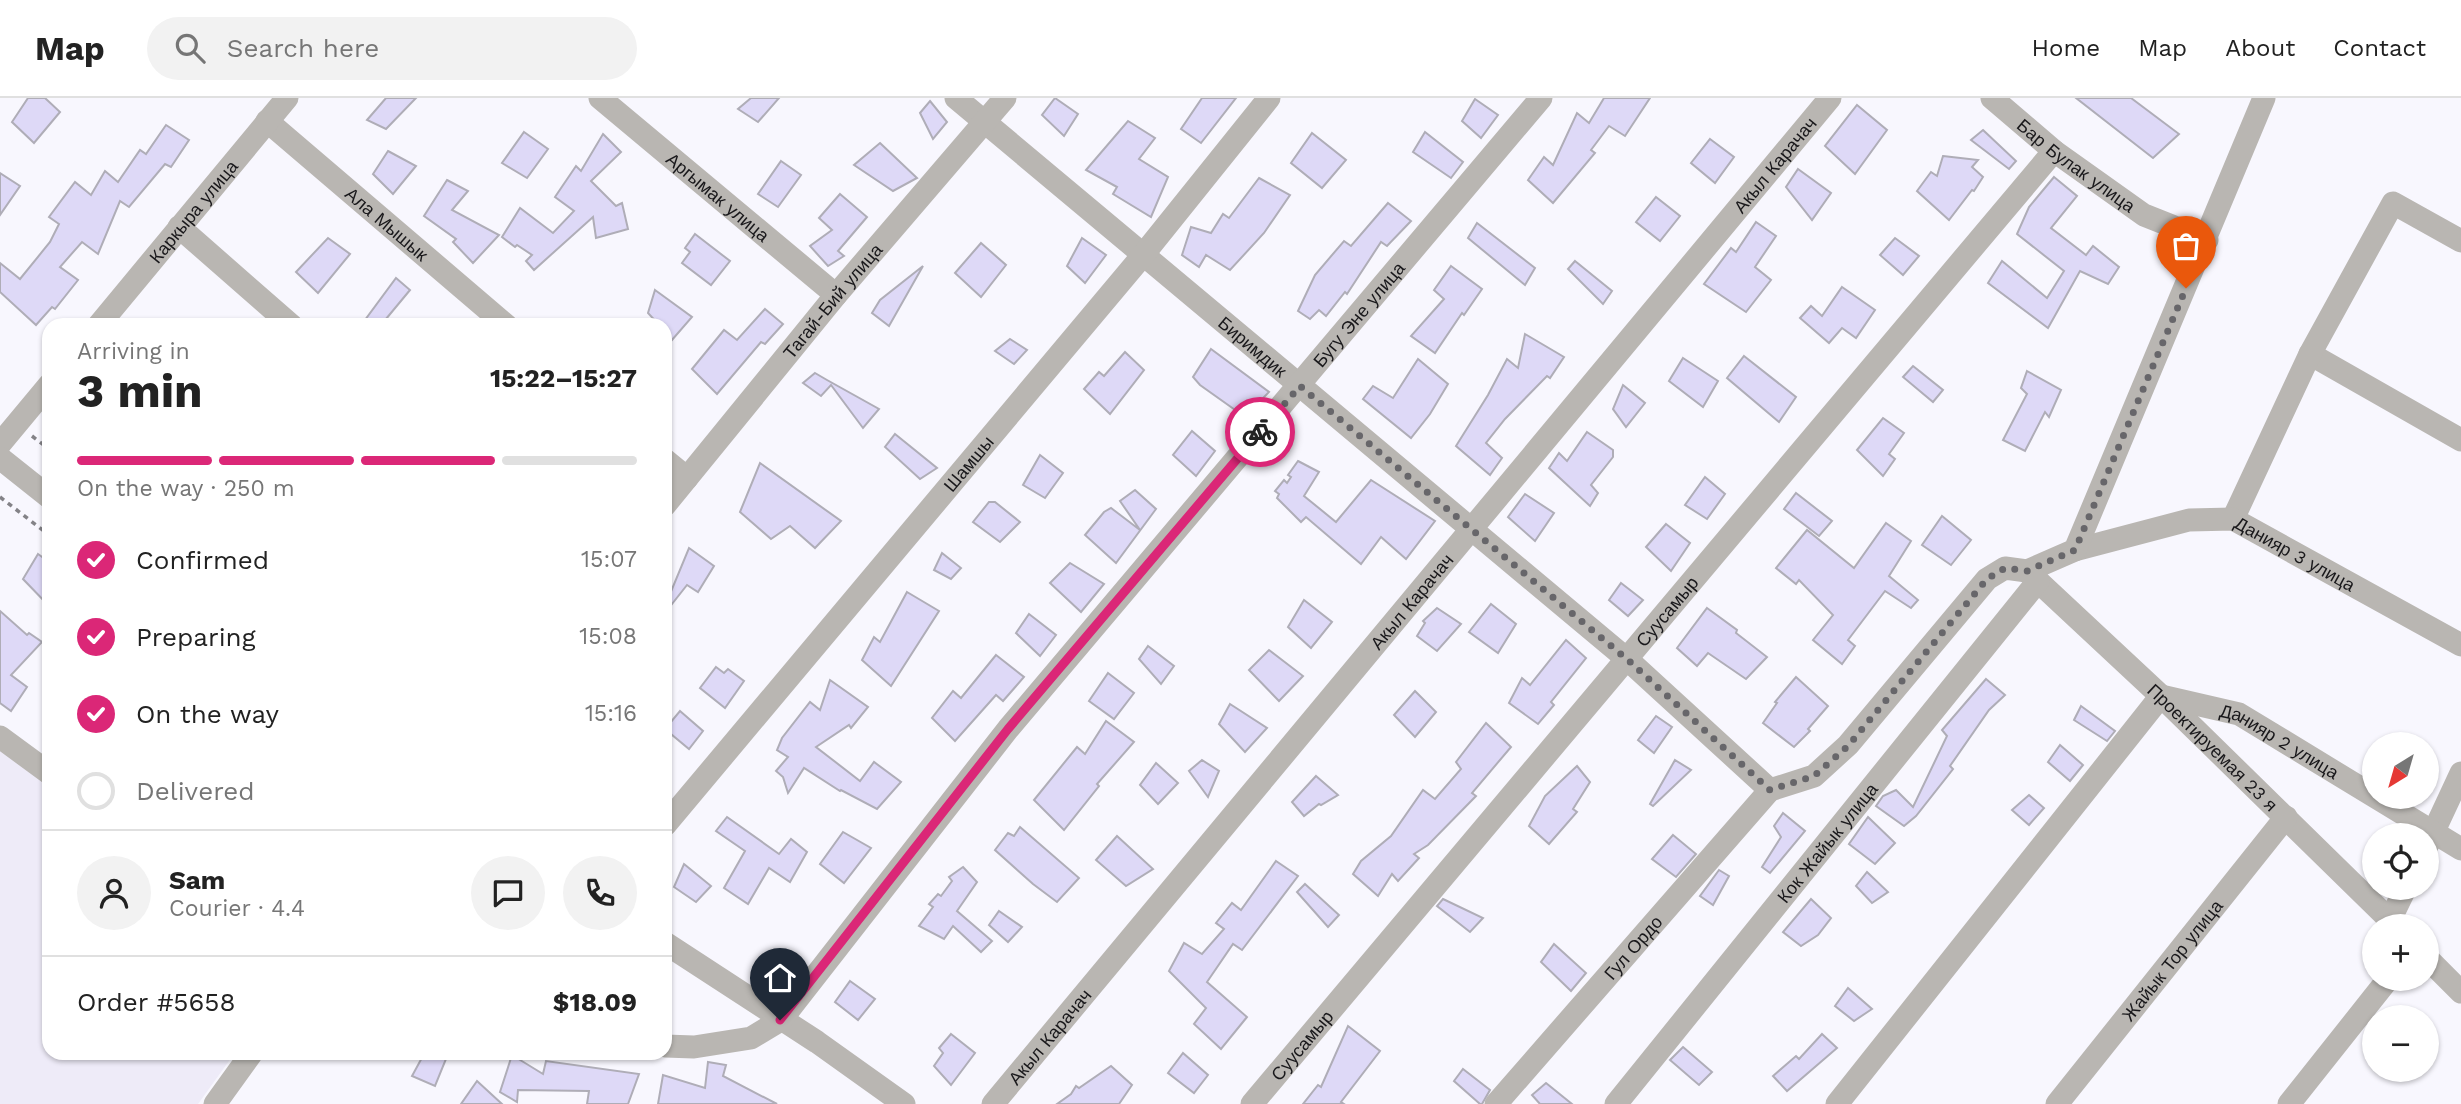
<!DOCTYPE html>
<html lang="en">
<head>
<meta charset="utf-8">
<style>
  body { margin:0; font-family:"Work Sans",sans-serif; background:#f2f2f2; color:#222; height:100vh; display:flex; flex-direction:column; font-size:26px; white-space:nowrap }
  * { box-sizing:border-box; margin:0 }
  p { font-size:23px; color:#767676 }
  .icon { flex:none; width:38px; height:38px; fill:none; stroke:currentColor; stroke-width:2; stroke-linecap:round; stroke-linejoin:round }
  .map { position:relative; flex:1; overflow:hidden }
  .side { position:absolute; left:42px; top:220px; width:630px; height:742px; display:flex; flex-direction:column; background:#fff; border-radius:21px; box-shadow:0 2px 5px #0004 }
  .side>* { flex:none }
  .needle { width:46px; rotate:217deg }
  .buttons { position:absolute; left:2362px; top:634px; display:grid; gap:14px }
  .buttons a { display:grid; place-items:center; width:77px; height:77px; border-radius:50%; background:#fff; box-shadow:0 2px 5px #0004; font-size:35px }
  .pin { position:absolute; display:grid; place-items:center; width:60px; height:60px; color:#fff; margin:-72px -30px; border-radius:50% 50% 50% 0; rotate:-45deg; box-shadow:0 0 7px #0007 }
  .pin .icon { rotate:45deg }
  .courier { position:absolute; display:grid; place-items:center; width:70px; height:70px; margin:-35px; border:5px solid #db2777; border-radius:50%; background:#fff; color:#222; box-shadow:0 2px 9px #0007 }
  .overview em { font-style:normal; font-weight:700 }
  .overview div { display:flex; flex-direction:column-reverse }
  .overview { display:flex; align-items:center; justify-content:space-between; height:119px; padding:0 35px }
  h1 { font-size:46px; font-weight:700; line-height:52px }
  .bar { display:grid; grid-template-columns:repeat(4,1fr); gap:10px 7px; align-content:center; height:84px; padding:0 35px }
  .bar i { height:9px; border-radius:5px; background:#e0e0e0 }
  .bar .on { background:#db2777 }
  .bar p { grid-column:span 4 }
  .line { display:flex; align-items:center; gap:18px; padding:0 35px; border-top:2px solid #e0e0e0 }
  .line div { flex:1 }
  .round { display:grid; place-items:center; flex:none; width:74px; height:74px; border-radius:37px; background:#f2f2f2 }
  ol { padding:0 35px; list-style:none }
  li { display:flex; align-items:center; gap:21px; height:77px }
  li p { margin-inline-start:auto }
  li .icon { padding:7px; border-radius:50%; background:#db2777; color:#fff; stroke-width:4 }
  li:last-child { color:#767676 }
  li i { width:38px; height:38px; border:4px solid #e0e0e0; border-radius:50% }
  header { display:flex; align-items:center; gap:42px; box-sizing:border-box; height:98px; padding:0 35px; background:#fff; border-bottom:2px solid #e0e0e0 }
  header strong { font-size:33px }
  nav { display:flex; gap:38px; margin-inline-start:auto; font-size:24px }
  .search { width:490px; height:63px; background:#f2f2f2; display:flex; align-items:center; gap:18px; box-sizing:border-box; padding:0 24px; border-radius:38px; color:#767676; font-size:26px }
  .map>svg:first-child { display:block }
  .built { fill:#eeebf8 }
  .building { fill:#ded9f7; stroke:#afadb7; stroke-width:2 }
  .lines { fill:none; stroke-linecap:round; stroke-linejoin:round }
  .path { stroke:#838287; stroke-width:3.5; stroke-dasharray:5 5; stroke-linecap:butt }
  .minor { stroke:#b9b6b2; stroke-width:23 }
  .done { stroke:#67666a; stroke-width:7; stroke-dasharray:0 12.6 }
  .route { stroke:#db2777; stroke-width:9 }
  .labels { text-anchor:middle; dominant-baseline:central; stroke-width:5; stroke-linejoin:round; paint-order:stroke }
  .street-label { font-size:18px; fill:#19181b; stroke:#f8f7fe }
</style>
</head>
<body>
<header>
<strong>Map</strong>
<div class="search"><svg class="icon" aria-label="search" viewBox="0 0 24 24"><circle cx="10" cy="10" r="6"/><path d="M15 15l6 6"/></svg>Search here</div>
<nav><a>Home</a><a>Map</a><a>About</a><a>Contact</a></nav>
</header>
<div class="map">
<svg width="2461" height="1006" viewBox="0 0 2461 1006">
  <rect width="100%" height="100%" fill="#f8f7fe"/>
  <polygon class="built" points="0,651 49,687 49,956 234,956 198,1006 0,1006"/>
  <g class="building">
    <polygon points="28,0 45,0 60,14 34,45 12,24"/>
    <polygon points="386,0 416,0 386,31 367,22"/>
    <polygon points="751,0 779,0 758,24 738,11"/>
    <polygon points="1055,0 1078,16 1064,38 1042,17"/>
    <polygon points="1202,0 1236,0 1201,45 1181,31"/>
    <polygon points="1604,0 1650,0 1625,38 1609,28 1591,52 1595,55 1553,105 1528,82 1544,59 1553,67 1577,15 1589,25"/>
    <polygon points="2076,0 2131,0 2179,36 2153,60"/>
    <polygon points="1475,1 1498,17 1481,40 1462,23"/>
    <polygon points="930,3 947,24 933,41 920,15"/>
    <polygon points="1857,7 1887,32 1855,76 1825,48"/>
    <polygon points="1128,23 1155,40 1139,61 1168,79 1151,119 1113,96 1117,89 1086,72"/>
    <polygon points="166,27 189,42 171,69 165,66 129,109 120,103 98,156 82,144 60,169 78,182 55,211 52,209 36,227 0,194 0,165 20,181 50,144 59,126 49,119 75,84 91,97 105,73 118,84 140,52 146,56"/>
    <polygon points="1983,32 2016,63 2009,71 1971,42"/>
    <polygon points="524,34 548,51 527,80 502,65"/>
    <polygon points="1425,34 1463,64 1451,80 1413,54"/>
    <polygon points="1312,35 1346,62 1322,90 1291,65"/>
    <polygon points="603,36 621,54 591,83 616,108 622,105 628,131 596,140 593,119 534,172 526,163 532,157 517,147 515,149 502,139 520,110 553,135 574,113 555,99 576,68 581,73"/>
    <polygon points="1710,41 1734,59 1715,85 1691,65"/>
    <polygon points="880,45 917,80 893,93 854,67"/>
    <polygon points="388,53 416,68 393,96 373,76"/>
    <polygon points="1943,58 1978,62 1972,69 1983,79 1974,93 1972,92 1949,122 1917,93 1931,74 1937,78"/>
    <polygon points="781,63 801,77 778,109 758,96"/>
    <polygon points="1798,71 1831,95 1812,122 1786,89"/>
    <polygon points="0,75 20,88 0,117"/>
    <polygon points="2054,79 2077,98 2051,130 2086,157 2093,148 2119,169 2108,186 2080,173 2048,230 1988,185 2002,163 2047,200 2064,173 2017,136 2029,109"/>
    <polygon points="1259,80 1290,97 1264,135 1230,172 1206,157 1199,169 1182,157 1191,129 1211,135 1223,116 1229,120"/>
    <polygon points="447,82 468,93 452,112 499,137 473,165 453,144 456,141 424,118"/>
    <polygon points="840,96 867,119 838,153 844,158 828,168 810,148 832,132 819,120"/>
    <polygon points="1656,99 1680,118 1660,143 1636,124"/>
    <polygon points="1388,105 1411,123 1387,148 1381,144 1347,196 1345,194 1326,218 1319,212 1310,221 1298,213 1315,177 1344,143 1351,148"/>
    <polygon points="1756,124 1776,138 1755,169 1771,182 1746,214 1704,186 1731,150 1736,154"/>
    <polygon points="1477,125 1535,170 1525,187 1468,140"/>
    <polygon points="695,136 730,163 711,187 682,165 690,154 685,150"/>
    <polygon points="328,140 350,156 318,195 296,174"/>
    <polygon points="1082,140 1106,157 1085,185 1067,168"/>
    <polygon points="1895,140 1919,158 1903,177 1880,157"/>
    <polygon points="981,145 1006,167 981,199 955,175"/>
    <polygon points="1575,163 1612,193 1603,206 1568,171"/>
    <polygon points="923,168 889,228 872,215 880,202"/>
    <polygon points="1451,168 1482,191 1464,217 1462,215 1435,255 1411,238 1444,201 1434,192"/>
    <polygon points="396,180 410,192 381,227 365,222"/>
    <polygon points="1842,189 1875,212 1856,240 1842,230 1829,245 1800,220 1811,208 1822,218"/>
    <polygon points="655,192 692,219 665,250 665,228 660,228 648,215"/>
    <polygon points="765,211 783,226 765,246 761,244 717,296 692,271 724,232 737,242"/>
    <polygon points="1525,236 1564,259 1550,280 1547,278 1505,321 1486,345 1502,360 1490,377 1456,348 1488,297 1507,261 1518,270"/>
    <polygon points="1010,241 1027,252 1014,266 995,253"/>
    <polygon points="1211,251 1269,294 1245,319 1200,287 1193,279"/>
    <polygon points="1125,254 1144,272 1110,316 1084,291 1099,274 1104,278"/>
    <polygon points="1744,258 1796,299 1779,324 1727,280"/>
    <polygon points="1683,260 1718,283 1703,309 1669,283"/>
    <polygon points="1418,261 1448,286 1430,316 1411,340 1363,301 1373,288 1393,300"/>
    <polygon points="1913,268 1943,292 1933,304 1903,279"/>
    <polygon points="2027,273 2061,292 2049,319 2045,314 2025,353 2003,342 2027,296 2021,290"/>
    <polygon points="815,275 827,282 879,311 863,330 831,287 821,298 803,285"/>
    <polygon points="1623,287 1645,305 1626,329 1613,311"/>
    <polygon points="1883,320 1904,335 1889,356 1895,361 1883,378 1857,352"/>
    <polygon points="1192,333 1215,353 1196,378 1173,357"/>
    <polygon points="1587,334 1613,352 1613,359 1591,387 1598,395 1590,408 1549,370 1559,355 1567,363"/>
    <polygon points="895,336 937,370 920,381 885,349"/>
    <polygon points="1040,357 1063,375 1045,400 1023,387"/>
    <polygon points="1298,363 1319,374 1304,398 1336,424 1371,382 1435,423 1406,461 1381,439 1361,466 1306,419 1301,424 1277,400 1279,396 1275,393 1284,382 1287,385 1291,379 1288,377"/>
    <polygon points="760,365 841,423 815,450 790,428 771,441 740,414"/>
    <polygon points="1705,379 1725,396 1707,421 1685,407"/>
    <polygon points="1135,392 1156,411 1116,465 1085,437 1104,414 1111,410 1140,432 1120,403"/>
    <polygon points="1796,395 1832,423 1819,438 1784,411"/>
    <polygon points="1525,396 1554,415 1535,443 1508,419"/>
    <polygon points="989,404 995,404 1020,424 1000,444 973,424"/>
    <polygon points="1942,418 1971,442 1951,467 1922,447"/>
    <polygon points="1886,425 1911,443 1889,478 1918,502 1911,510 1885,493 1848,542 1855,548 1842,566 1813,542 1833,517 1799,482 1796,486 1776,470 1807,432 1854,470"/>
    <polygon points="1666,426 1690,445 1671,473 1646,449"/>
    <polygon points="689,450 714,468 698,494 687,487 668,511 665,508"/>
    <polygon points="942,455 961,470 951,481 934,472"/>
    <polygon points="38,456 49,464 49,508 23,481"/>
    <polygon points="1070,465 1104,486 1081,514 1050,485"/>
    <polygon points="1621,485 1643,502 1628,518 1609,502"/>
    <polygon points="907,494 939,513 891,588 862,562 874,539 880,544"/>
    <polygon points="1304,502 1332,524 1311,550 1288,529"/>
    <polygon points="1491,506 1516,526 1498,555 1469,534"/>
    <polygon points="1437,510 1461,526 1437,553 1417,538 1425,525 1423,523"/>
    <polygon points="1707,510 1737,532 1736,535 1767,559 1746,581 1708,555 1697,568 1677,550"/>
    <polygon points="0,513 27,537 29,535 42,544 11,577 27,589 11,613 0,605"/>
    <polygon points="1029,516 1056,537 1040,558 1016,535"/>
    <polygon points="1566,542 1586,560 1551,604 1554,607 1538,626 1509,605 1522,580 1530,587"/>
    <polygon points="1148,548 1174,568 1161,586 1139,561"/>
    <polygon points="1269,552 1303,578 1279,603 1249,572"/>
    <polygon points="996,557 1024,579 1003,603 996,597 955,643 932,620 953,593 961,600"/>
    <polygon points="716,569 724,575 728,571 744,583 725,610 700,590"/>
    <polygon points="1108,575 1134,595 1114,621 1089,603"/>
    <polygon points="1796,579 1828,608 1808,631 1810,633 1794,649 1763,625 1777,605 1775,604"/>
    <polygon points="1986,581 2005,597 1989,612 1950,668 1953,671 1916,718 1904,728 1876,708 1883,698 1896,692 1913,709 1947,638 1942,632"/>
    <polygon points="830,582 868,609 851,630 849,627 816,649 860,683 874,664 901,684 877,711 841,692 840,693 804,670 788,695 783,679 776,673 788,659 777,652 782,640 810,604 820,612"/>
    <polygon points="1415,593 1436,614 1415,639 1394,617"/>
    <polygon points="1230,606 1267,630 1245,654 1219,626"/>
    <polygon points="2081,608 2115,633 2107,643 2074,622"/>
    <polygon points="680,613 703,633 689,651 665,631"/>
    <polygon points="1656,618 1672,629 1654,655 1638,642"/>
    <polygon points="1106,623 1134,644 1097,686 1099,688 1064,732 1034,702 1077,649 1085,656"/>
    <polygon points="1486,625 1511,649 1472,695 1476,698 1428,747 1414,756 1419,760 1398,783 1392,776 1378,798 1353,776 1361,763 1391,738 1423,692 1435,701 1461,671 1456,664"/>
    <polygon points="2060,647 2083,667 2070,683 2048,664"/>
    <polygon points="1202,662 1219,673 1208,699 1189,673"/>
    <polygon points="1675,662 1691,672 1653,708 1650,706"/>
    <polygon points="1156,665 1178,685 1158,706 1140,687"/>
    <polygon points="1577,668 1590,684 1573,711 1577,714 1549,746 1529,728 1545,698"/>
    <polygon points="1316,678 1338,697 1321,707 1319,706 1304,718 1292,704"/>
    <polygon points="2029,697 2044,710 2029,727 2012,712"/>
    <polygon points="1783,715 1805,733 1770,775 1762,769 1781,739 1774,728"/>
    <polygon points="727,719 779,756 791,741 807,754 790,784 769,770 748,806 724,790 745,753 716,733"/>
    <polygon points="1868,719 1895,745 1875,766 1849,746"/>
    <polygon points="1020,729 1079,780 1057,804 1033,786 995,752 1008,735 1014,738"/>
    <polygon points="843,734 871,750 844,785 820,766"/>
    <polygon points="1673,737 1696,756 1676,779 1652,761"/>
    <polygon points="1117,738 1153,771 1126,788 1096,762"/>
    <polygon points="1276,763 1298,778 1242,852 1233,846 1207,884 1247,919 1221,951 1194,926 1206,910 1169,873 1184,845 1202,856 1224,831 1216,825 1232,805 1241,812"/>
    <polygon points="684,766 711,788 696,804 674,789"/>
    <polygon points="963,769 977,784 957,813 992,843 981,854 953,828 944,841 919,828 933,809 929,806 938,796 941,798 952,783 949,779"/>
    <polygon points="1719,772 1729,778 1713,807 1700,798"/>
    <polygon points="1867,774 1888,794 1872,805 1856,788"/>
    <polygon points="1305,786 1339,817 1328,829 1297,794"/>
    <polygon points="1443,801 1483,820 1470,834 1437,808"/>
    <polygon points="1811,801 1831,820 1818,837 1801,848 1783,834"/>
    <polygon points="999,813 1022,829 1008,844 989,827"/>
    <polygon points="1554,846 1586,875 1571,893 1541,864"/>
    <polygon points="850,883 875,901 858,922 835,904"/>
    <polygon points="1848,890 1872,911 1854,923 1835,908"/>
    <polygon points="1348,928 1380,953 1341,1004 1344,1006 1303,1006 1318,987 1321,989"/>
    <polygon points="951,936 975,955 951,987 934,968 943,955 939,950"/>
    <polygon points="1822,936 1837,950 1787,993 1773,978 1796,958 1799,961"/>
    <polygon points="1683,949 1712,974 1699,987 1670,962"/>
    <polygon points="1183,955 1208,977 1194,995 1168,975"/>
    <polygon points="424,956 448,956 435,988 412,978"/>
    <polygon points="512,957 543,976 546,963 639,976 628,1006 587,1006 589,993 518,992 517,1004 500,994"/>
    <polygon points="708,964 726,967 723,978 777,1006 658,1006 663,977 705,990"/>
    <polygon points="1111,968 1132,987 1119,1006 1057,1006 1071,996 1076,988 1079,990"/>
    <polygon points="1463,971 1490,992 1482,1006 1480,1006 1454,983"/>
    <polygon points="477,983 502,1006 461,1006"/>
    <polygon points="1546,985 1572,1006 1540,1006 1532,997"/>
  </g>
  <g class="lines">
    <g class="path">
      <polyline points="32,338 49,351"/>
      <polyline points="0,399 49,437"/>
    </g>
    <g class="minor">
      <path id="s1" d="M 600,0 L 836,197"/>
      <path id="s2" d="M 956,0 L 1628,562 L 1770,692"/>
      <path id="s3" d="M 1992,0 L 2054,53 L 2144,117 L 2207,142"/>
      <path id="s4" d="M 267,23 L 507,228"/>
      <polyline points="179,129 292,228"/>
      <path id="s5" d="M 98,228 L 287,0"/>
      <polyline points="2310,256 2461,342"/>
      <polyline points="0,346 49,287"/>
      <polyline points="0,360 49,399"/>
      <polyline points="665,362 687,380"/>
      <path id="s6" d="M 665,407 L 836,197 L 1005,0"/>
      <polyline points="2233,421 2310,256 2393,105 2461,143"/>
      <path id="s7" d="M 2075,452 L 2189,422 L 2233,421 L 2461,547"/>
      <path id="s8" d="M 2027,473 L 2161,598 L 2396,828"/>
      <polyline points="0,639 49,675"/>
      <polyline points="1770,692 1814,678 1848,647 1987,481 2005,470 2027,473 2075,452 2264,0"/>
      <path id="s9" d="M 665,727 L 1143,157 L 1269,0"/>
      <polyline points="2427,748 2461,675"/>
      <polyline points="2390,822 2406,789"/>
      <polyline points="665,845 817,944 904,1006"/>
      <polyline points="2427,860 2461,894"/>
      <path id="s10" d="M 665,948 L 694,949 L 751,940 L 781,922 L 1008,631 L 1541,0"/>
      <polyline points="215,1006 251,956"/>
      <path id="s11" d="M 993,1006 L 1830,0"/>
      <path id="s12" d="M 1252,1006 L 2054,53"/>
      <path id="s13" d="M 1496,1006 L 1770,692"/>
      <path id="s14" d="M 1616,1006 L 2038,483"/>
      <path id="s15" d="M 1837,1006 L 2161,598 L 2239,616 L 2461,751"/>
      <path id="s16" d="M 2057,1006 L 2286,719"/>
      <polyline points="2289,1006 2389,880"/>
    </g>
  </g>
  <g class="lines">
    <polyline class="done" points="1260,334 1300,288 1628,562 1770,692 1814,678 1848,648 1987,481 2005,470 2027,473 2075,452 2186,190"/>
    <polyline class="route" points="780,922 1008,631 1260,334"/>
  </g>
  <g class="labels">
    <g class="street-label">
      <text stroke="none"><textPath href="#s11" startOffset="1222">Акыл Карачач</textPath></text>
      <text stroke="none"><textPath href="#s3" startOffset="108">Бар Булак улица</textPath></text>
      <text stroke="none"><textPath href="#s1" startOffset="154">Аргымак улица</textPath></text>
      <text stroke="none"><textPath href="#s5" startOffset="149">Каркыра улица</textPath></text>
      <text stroke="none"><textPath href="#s4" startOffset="158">Ала Мышык</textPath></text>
      <text stroke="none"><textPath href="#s6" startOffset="264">Тагай-Бий улица</textPath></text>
      <text stroke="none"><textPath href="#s10" startOffset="1034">Бугу Эне улица</textPath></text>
      <text stroke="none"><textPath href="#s2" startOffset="387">Биримдик</textPath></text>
      <text stroke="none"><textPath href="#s9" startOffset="472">Шамшы</textPath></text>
      <text stroke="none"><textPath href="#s7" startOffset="233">Данияр 3 улица</textPath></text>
      <text stroke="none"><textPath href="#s11" startOffset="654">Акыл Карачач</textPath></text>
      <text stroke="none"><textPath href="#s12" startOffset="644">Суусамыр</textPath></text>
      <text stroke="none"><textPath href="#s15" startOffset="649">Данияр 2 улица</textPath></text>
      <text stroke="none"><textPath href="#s8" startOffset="256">Проектируемая 23 я</textPath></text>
      <text stroke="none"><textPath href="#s14" startOffset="336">Кок Жайык улица</textPath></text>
      <text stroke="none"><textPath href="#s13" startOffset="208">Гул Ордо</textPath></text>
      <text stroke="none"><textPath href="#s16" startOffset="184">Жайык Тор улица</textPath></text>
      <text stroke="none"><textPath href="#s11" startOffset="88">Акыл Карачач</textPath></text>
      <text stroke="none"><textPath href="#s12" startOffset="77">Суусамыр</textPath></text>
    </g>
  </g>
</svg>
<div class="buttons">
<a><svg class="needle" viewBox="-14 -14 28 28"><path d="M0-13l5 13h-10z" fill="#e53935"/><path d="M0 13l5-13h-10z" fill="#767676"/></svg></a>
<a><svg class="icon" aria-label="locate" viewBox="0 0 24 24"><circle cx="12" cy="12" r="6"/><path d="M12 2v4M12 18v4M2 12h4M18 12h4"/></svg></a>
<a>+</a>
<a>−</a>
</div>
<div class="pin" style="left:2186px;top:190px;background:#ea580c"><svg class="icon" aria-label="bag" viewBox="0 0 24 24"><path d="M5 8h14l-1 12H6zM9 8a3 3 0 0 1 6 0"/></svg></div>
<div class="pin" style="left:780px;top:922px;background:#1f2937"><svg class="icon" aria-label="home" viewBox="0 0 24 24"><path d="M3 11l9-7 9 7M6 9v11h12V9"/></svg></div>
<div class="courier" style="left:1260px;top:334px"><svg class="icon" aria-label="bike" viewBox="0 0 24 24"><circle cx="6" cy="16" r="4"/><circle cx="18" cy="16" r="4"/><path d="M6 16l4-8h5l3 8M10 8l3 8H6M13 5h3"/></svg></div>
<section class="side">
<div class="overview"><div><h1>3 min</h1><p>Arriving in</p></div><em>15:22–15:27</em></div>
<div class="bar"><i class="on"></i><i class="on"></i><i class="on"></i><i></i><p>On the way · 250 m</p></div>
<ol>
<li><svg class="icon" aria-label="check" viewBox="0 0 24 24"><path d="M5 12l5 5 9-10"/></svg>Confirmed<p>15:07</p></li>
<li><svg class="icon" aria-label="check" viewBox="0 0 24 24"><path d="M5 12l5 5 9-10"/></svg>Preparing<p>15:08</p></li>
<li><svg class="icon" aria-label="check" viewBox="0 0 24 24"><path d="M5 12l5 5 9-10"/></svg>On the way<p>15:16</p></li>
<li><i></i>Delivered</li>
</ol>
<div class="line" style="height:126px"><a class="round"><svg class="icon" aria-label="person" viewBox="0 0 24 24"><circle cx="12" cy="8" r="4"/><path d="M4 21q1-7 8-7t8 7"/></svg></a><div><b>Sam</b><p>Courier · 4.4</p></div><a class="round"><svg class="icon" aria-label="chat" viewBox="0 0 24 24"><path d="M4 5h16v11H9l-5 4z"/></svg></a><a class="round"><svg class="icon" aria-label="phone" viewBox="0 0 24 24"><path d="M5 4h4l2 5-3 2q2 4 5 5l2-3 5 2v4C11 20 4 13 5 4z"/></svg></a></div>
<div class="line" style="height:91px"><div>Order #5658</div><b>$18.09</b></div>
</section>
</div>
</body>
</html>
